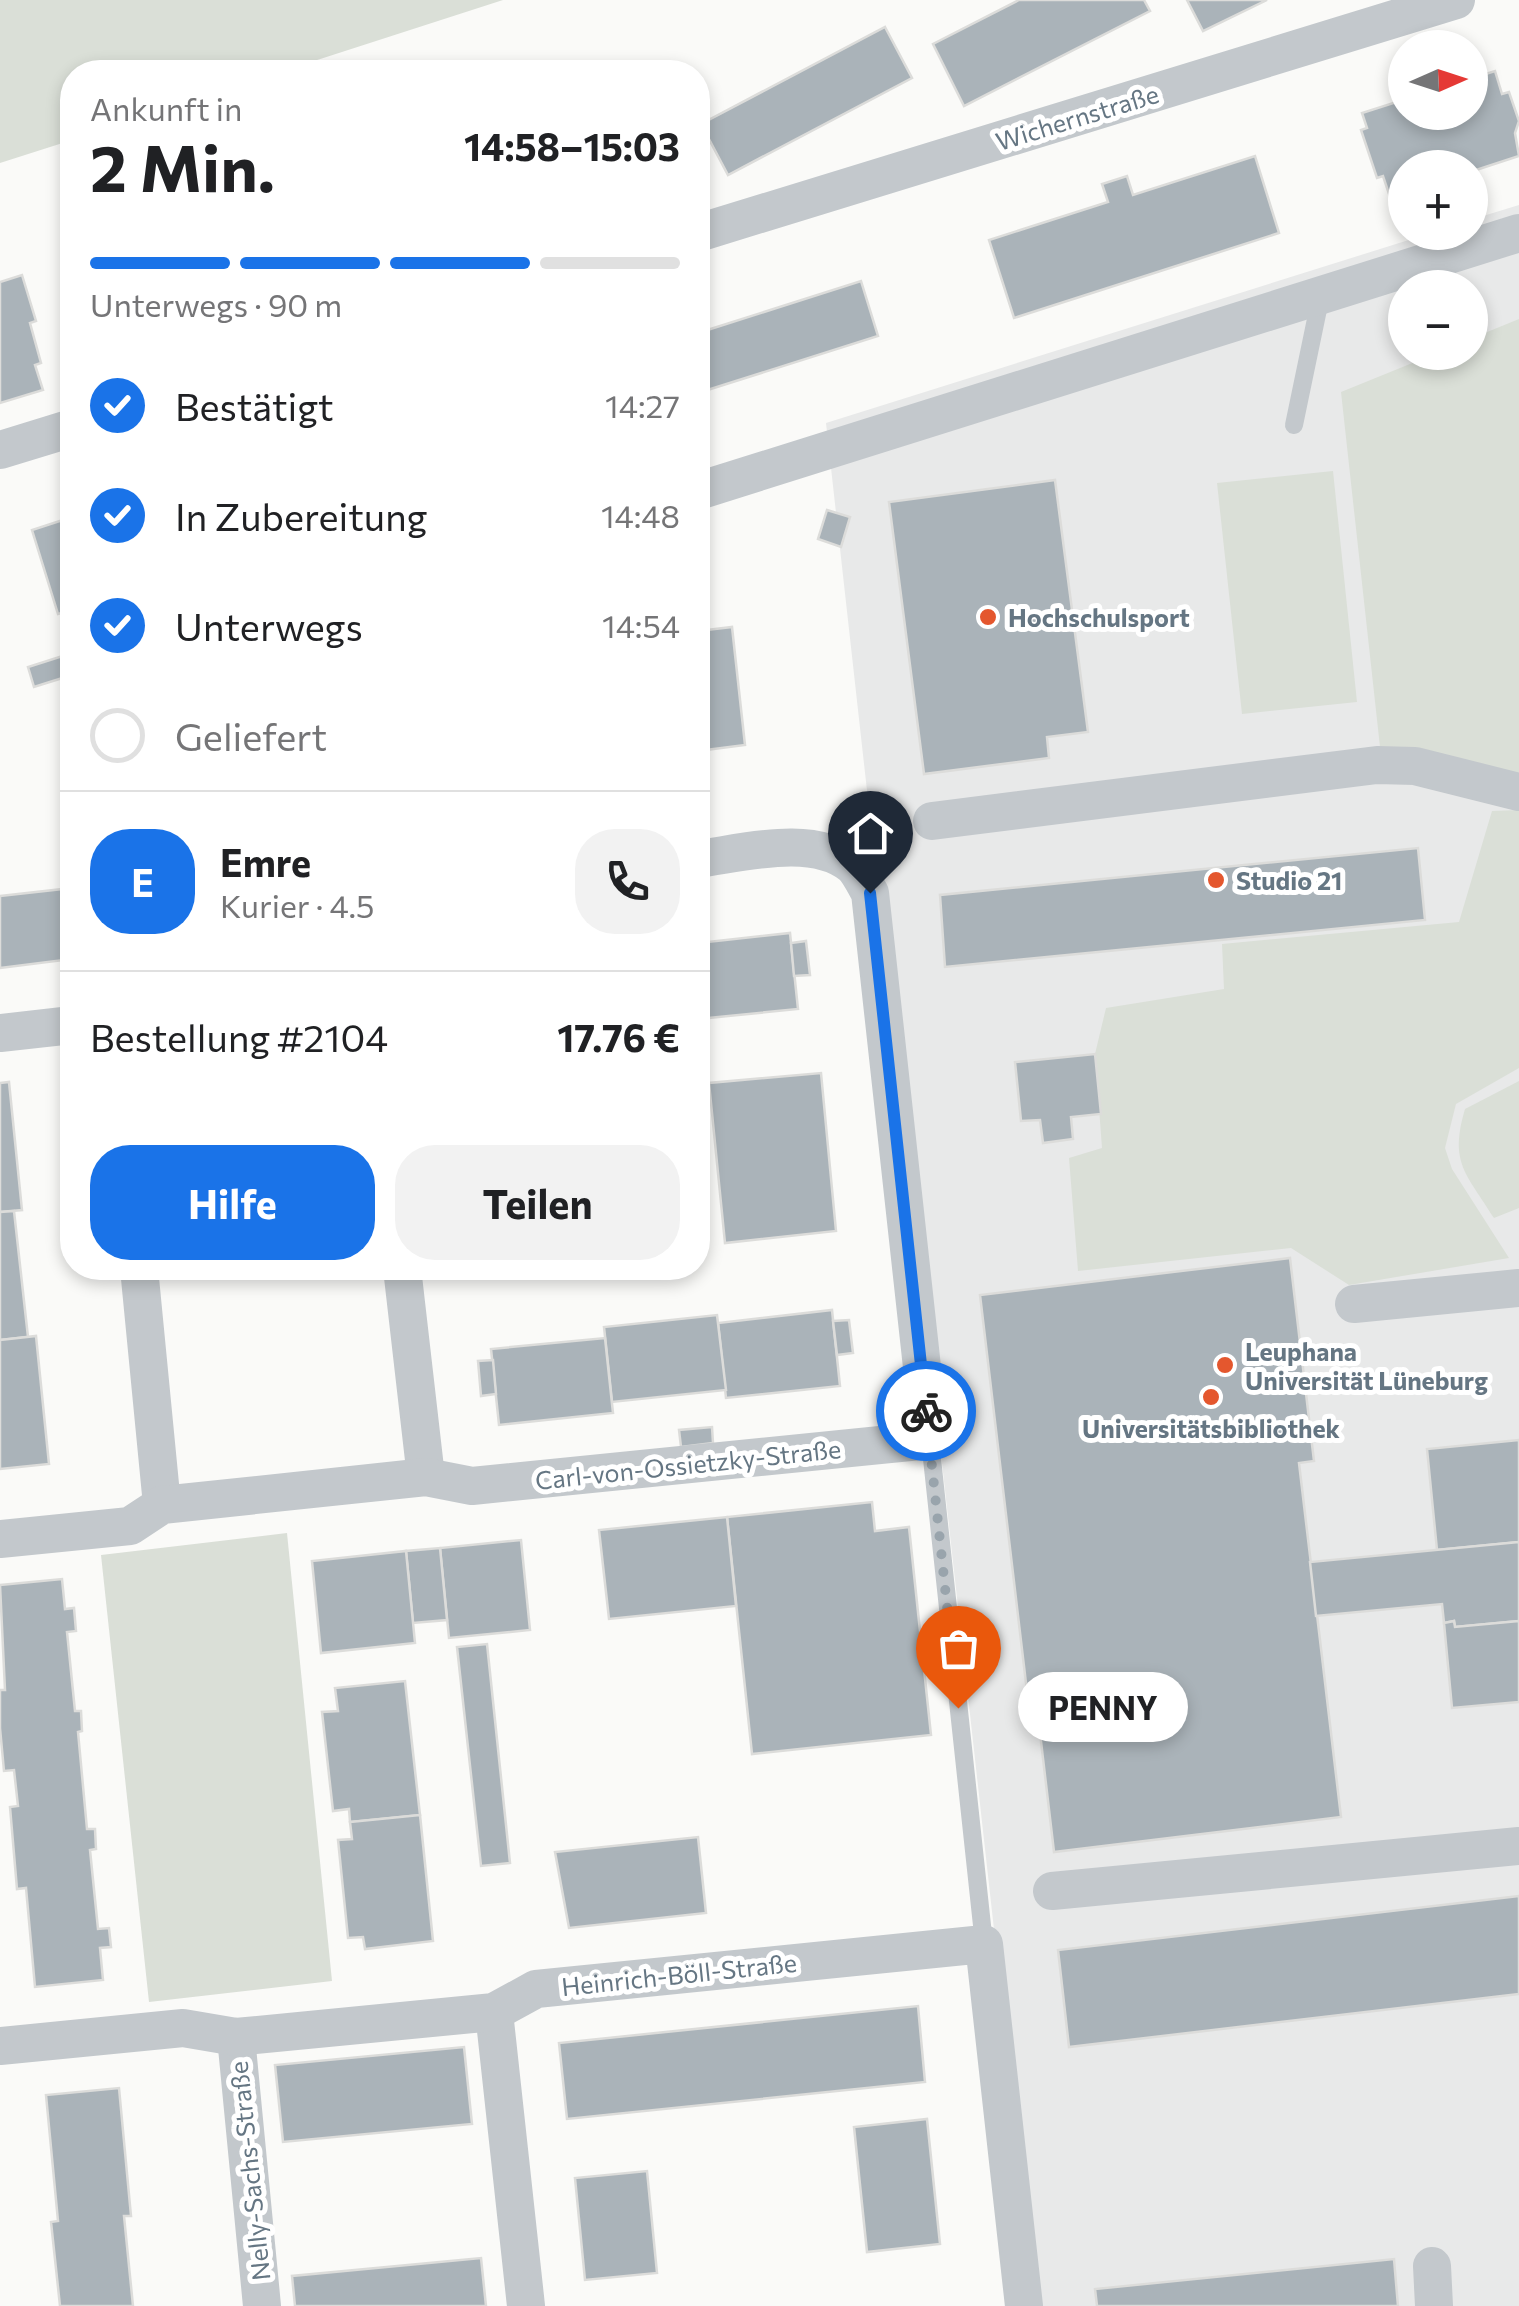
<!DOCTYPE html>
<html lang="de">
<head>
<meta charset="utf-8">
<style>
  body { margin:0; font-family:Commissioner,sans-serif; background:#f2f2f2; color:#202124; height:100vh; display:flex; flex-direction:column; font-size:38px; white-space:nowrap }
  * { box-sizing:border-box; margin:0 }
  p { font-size:32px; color:#757577 }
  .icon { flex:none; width:55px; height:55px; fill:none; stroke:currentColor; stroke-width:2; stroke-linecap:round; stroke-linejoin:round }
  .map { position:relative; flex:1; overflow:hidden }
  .details { position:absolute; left:60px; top:60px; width:650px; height:1220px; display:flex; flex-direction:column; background:#fff; border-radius:40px; box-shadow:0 5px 15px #0003 }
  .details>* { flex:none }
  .needle { width:65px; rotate:87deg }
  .tools { position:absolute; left:1388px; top:30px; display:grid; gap:20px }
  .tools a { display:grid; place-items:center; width:100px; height:100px; border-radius:50%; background:#fff; box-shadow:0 5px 15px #0003; font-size:50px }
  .pin { position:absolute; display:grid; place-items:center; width:85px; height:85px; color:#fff; margin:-102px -42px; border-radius:50% 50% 50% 0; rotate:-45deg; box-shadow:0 0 10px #0007 }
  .pin .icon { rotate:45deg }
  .courier { position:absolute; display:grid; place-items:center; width:100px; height:100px; margin:-50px; border:8px solid #1a73e8; border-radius:50%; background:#fff; color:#222; box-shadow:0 2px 12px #0007 }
  .bubble { position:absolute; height:70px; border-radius:35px; background:#fff; box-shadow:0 5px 15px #0003; font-size:32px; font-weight:700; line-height:70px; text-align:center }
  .head em { font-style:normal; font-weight:700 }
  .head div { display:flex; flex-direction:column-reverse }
  .head { display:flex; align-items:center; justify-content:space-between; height:170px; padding:0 30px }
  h1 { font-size:65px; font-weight:700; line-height:75px }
  .bar { display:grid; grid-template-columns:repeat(4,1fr); gap:15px 10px; align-content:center; height:120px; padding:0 30px }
  .bar i { height:12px; border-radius:8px; background:#e0e0e0 }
  .bar .on { background:#1a73e8 }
  .bar p { grid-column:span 4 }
  .line { display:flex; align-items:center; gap:25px; padding:0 30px; border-top:2px solid #e0e0e0 }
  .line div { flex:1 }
  .round { display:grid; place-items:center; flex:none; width:105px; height:105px; border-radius:40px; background:#f2f2f2 }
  ol { padding:0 30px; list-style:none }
  li { display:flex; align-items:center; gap:30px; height:110px }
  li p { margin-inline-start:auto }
  li .icon { padding:10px; border-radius:50%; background:#1a73e8; color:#fff; stroke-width:4 }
  li:last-child { color:#757577 }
  li i { width:55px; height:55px; border:5px solid #e0e0e0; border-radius:50% }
  .button { display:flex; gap:20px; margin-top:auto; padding:20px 30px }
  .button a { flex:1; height:115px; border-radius:40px; background:#1a73e8; color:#fff; font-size:40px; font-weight:700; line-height:115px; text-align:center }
  .button a+a { background:#f2f2f2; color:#202124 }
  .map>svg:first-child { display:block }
  .built { fill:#e8e9e9; fill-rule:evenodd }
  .green { fill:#dadfd7 }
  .building { fill:#aab3b9; stroke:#dcdcda; stroke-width:2.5 }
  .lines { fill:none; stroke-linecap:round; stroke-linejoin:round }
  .service { stroke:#c3c8cc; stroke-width:18 }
  .minor { stroke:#c3c8cc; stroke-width:38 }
  .done { stroke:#99a4ac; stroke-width:10; stroke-dasharray:0 18 }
  .route { stroke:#1a73e8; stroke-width:12 }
  .poi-dot { fill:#e4572e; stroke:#fff; stroke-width:4 }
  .labels { text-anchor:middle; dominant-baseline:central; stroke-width:10; stroke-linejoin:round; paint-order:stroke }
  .street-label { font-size:25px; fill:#657683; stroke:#fff }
  .poi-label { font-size:25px; font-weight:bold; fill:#657683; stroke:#fff; text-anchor:start }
</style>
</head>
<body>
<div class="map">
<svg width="1519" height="2306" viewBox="0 0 1519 2306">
  <rect width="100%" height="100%" fill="#fafaf8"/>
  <path class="built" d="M 1519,205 L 1519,2306 L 1036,2306 L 826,423 L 1431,233 L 1470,232 L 1470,220 ZM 1405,288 L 1470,288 L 1470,352 L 1405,352 Z"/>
  <g class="green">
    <polygon points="0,0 503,0 280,72 72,72 72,140 0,163"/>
    <polygon points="1519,319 1519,773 1381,756 1341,392 1437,353 1470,352 1470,339"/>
    <polygon points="1333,471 1357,702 1242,714 1217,483"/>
    <polygon points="1519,810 1519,1068 1456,1104 1445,1148 1452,1169 1509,1258 1349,1285 1291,1248 1078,1271 1069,1158 1102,1148 1095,1054 1106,1008 1224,989 1222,944 1459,922 1492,811"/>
    <path d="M 1519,1081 L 1519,1208 L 1494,1218 C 1466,1173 1449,1163 1465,1109 Z"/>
    <polygon points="287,1533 332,1981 149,2002 101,1555"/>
  </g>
  <g class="building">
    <polygon points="1019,0 1144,0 1150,11 964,106 933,44"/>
    <polygon points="1187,0 1267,0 1203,31"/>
    <polygon points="885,27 912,78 728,175 701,124"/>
    <polygon points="1495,71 1502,94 1509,92 1519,121 1515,133 1519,156 1470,172 1470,168 1405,168 1405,192 1390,197 1383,176 1377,178 1361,130 1367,128 1362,113 1403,100 1400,90 1405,88 1405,112 1470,112 1470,79"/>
    <polygon points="1255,156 1279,233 1014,318 989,240 1108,202 1102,184 1127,176 1133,195"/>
    <polygon points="22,275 36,321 30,323 41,363 35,365 43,390 0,403 0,282"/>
    <polygon points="861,281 878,336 698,393 698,333"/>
    <polygon points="1055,480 1088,732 1047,737 1049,758 924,774 889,502"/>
    <polygon points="827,510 850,517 841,547 818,539"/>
    <polygon points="72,517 72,610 58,614 32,530"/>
    <polygon points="732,627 745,745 698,751 698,631"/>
    <polygon points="72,653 72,675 34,687 28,667"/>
    <polygon points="1418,848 1425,920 945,967 940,895"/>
    <polygon points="72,888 72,959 0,968 0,896"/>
    <polygon points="790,933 798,1009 698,1019 698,943"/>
    <polygon points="806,941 810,975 794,976 791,943"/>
    <polygon points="1095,1054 1101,1114 1071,1117 1073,1139 1043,1143 1040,1120 1021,1121 1015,1062"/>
    <polygon points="821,1073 836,1231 725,1243 709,1083"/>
    <polygon points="9,1082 22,1210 0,1212 0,1083"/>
    <polygon points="14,1211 28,1337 0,1340 0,1212"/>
    <polygon points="1290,1258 1314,1461 1299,1463 1341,1817 1054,1852 1038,1716 1030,1717 980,1295"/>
    <polygon points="832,1310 840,1386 726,1398 718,1323"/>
    <polygon points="717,1315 726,1390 612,1402 604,1327"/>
    <polygon points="849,1320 853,1353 837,1355 833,1321"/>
    <polygon points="36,1336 49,1464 0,1469 0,1340"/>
    <polygon points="605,1338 613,1413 499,1425 491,1349"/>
    <polygon points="493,1360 496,1394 481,1396 478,1361"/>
    <polygon points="712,1427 713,1443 681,1447 679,1430"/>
    <polygon points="1519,1440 1519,1542 1437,1550 1427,1449"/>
    <polygon points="872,1502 875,1531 909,1527 931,1735 752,1754 727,1517"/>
    <polygon points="727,1517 736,1606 609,1619 599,1530"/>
    <polygon points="521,1540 530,1630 449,1638 440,1548"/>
    <polygon points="1519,1542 1519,1621 1455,1627 1454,1621 1444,1623 1442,1604 1316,1616 1310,1562"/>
    <polygon points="440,1548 447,1620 413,1623 406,1551"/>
    <polygon points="406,1551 415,1643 321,1653 312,1561"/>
    <polygon points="62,1579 65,1609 74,1608 76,1631 67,1632 75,1711 81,1711 82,1731 78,1732 87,1829 95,1829 96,1849 90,1850 98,1929 109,1928 111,1947 100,1948 103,1980 35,1987 26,1888 17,1889 10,1807 18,1806 14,1770 4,1771 0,1728 0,1690 5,1690 0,1585"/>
    <polygon points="1454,1621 1455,1627 1519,1621 1519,1702 1452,1708 1444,1623"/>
    <polygon points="487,1644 510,1863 481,1866 457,1647"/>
    <polygon points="405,1681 420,1815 350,1822 349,1809 333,1811 322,1712 338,1711 335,1688"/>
    <polygon points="420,1815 433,1941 365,1949 363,1937 348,1938 338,1840 352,1839 350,1822"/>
    <polygon points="698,1837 706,1913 569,1928 555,1852"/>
    <polygon points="1519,1896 1519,1994 1069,2047 1058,1950"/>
    <polygon points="918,2006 925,2082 567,2119 559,2043"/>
    <polygon points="464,2047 472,2124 283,2142 275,2065"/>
    <polygon points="119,2088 131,2216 124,2216 133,2306 60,2306 51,2222 58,2221 46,2095"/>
    <polygon points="927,2119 940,2244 867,2252 854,2127"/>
    <polygon points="647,2171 657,2273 585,2280 575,2178"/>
    <polygon points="481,2258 486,2306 295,2306 292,2276"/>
    <polygon points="1394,2259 1398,2306 1097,2306 1095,2289"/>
  </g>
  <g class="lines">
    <g class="service">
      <polyline points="1294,425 1321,295"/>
      <polyline points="930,1440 984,1944"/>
    </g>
    <g class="minor">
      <polyline points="698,233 1456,0"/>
      <polyline points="0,450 72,428"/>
      <polyline points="698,491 1519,233"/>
      <polyline points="932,821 1377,765 1415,766 1519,792"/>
      <polyline points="0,1033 72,1025"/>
      <polyline points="139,1268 162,1505"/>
      <polyline points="402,1268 426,1477"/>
      <polyline points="1354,1304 1519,1288"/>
      <path d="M 0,1539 L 130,1526 L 162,1505 L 426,1477 L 472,1486 L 930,1440 L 870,893 C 865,885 860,873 853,866 C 814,833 743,853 698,859"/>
      <polyline points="1052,1891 1519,1846"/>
      <polyline points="494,2012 526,2306"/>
      <polyline points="236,2037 262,2306"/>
      <polyline points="0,2046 183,2028 236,2037 494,2012 536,1989 984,1944 1024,2306"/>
      <polyline points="1432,2266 1434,2306"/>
    </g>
  </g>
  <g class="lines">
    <polyline class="done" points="926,1411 958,1708"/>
    <polyline class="route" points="870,893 926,1411"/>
  </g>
  <g class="poi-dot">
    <circle cx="988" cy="617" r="10"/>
    <circle cx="1216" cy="880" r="10"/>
    <circle cx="1225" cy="1365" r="10"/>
    <circle cx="1211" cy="1397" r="10"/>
  </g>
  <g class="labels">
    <g class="street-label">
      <text transform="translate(1077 117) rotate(-17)">Wichernstraße</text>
      <text transform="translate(688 1464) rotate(-6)">Carl-von-Ossietzky-Straße</text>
      <text transform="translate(679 1974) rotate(-6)">Heinrich-Böll-Straße</text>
      <text transform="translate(249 2171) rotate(-96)">Nelly-Sachs-Straße</text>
    </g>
    <g class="poi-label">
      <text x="1008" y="617">Hochschulsport</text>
      <text x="1236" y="880">Studio 21</text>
      <text x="1245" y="1351">Leuphana<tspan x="1245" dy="29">Universität Lüneburg</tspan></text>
      <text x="1211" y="1428" text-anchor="middle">Universitätsbibliothek</text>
    </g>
  </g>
</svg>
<div class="tools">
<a><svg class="needle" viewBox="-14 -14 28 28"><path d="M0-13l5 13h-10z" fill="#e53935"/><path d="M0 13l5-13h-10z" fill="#757577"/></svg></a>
<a>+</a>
<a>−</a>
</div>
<div class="pin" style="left:958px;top:1708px;background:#ea580c"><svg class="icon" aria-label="bag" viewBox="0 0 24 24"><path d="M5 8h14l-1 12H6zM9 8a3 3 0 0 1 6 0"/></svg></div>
<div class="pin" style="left:870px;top:893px;background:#1f2937"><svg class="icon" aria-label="home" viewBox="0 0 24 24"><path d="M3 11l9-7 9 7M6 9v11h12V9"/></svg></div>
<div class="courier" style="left:926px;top:1411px"><svg class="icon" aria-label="bike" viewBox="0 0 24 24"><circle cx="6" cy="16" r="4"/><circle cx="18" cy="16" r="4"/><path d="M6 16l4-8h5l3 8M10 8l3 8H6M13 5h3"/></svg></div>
<div class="bubble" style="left:1018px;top:1672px;width:170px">PENNY</div>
<section class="details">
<div class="head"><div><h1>2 Min.</h1><p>Ankunft in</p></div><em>14:58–15:03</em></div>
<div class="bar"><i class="on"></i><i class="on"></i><i class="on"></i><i></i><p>Unterwegs · 90 m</p></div>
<ol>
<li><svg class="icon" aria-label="check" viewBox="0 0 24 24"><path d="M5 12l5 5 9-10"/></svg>Bestätigt<p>14:27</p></li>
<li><svg class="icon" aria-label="check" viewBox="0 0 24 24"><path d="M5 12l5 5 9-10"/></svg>In Zubereitung<p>14:48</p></li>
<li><svg class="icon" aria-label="check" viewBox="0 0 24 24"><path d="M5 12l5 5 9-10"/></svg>Unterwegs<p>14:54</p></li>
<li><i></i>Geliefert</li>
</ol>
<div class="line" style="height:180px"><b class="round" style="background:#1a73e8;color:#fff">E</b><div><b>Emre</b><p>Kurier · 4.5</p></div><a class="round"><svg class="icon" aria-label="phone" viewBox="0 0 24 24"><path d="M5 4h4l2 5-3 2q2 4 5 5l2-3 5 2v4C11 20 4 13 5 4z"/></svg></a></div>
<div class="line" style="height:130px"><div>Bestellung #2104</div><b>17.76 €</b></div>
<div class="button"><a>Hilfe</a><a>Teilen</a></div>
</section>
</div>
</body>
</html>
